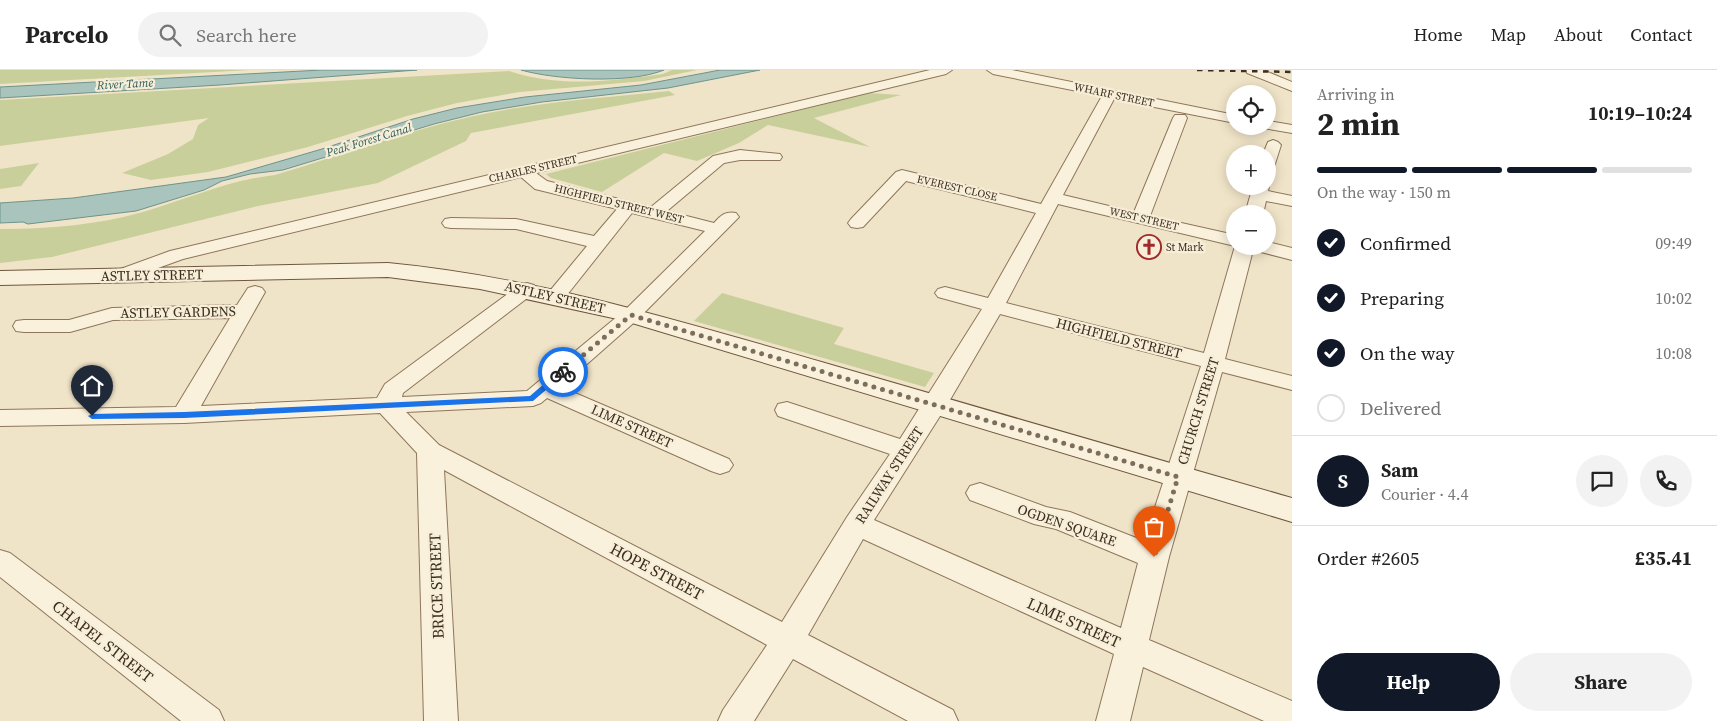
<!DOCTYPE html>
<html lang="en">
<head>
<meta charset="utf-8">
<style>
  body { margin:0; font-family:"Source Serif 4",serif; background:#f2f2f2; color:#222; height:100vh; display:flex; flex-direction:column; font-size:19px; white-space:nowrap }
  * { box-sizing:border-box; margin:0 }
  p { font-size:16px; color:#767676 }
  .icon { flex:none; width:28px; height:28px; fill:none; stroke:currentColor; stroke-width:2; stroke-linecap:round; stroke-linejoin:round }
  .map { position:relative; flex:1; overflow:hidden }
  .side { display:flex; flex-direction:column; background:#fff; width:425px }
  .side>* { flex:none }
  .controls { position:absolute; left:1226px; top:15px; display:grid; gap:10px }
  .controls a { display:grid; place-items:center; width:50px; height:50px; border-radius:50%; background:#fff; box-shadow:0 2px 12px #0003; font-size:25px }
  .pin { position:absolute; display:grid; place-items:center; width:42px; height:42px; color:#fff; margin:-51px -21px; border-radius:50% 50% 50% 0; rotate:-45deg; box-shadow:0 0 5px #0007 }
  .pin .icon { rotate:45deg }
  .courier { position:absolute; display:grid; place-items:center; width:50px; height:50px; margin:-25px; border:4px solid #1a73e8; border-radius:50%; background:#fff; color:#222; box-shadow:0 1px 6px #0007 }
  .headline em { font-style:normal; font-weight:700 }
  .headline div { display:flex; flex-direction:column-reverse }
  .headline { display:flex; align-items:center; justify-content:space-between; height:85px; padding:0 25px }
  h1 { font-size:32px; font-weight:700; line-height:38px }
  .bar { display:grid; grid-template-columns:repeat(4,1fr); gap:8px 5px; align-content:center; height:60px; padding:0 25px }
  .bar i { height:6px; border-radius:4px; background:#e0e0e0 }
  .bar .selected { background:#111827 }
  .bar p { grid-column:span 4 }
  .line { display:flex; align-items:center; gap:12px; padding:0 25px; border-top:1px solid #e0e0e0 }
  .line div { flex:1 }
  .round { display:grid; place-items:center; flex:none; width:52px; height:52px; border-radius:26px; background:#f2f2f2 }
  ol { padding:0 25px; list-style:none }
  li { display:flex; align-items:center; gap:15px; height:55px }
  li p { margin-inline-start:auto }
  li .icon { padding:5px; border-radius:50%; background:#111827; color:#fff; stroke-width:4 }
  li:last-child { color:#767676 }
  li i { width:28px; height:28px; border:2px solid #e0e0e0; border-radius:50% }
  .primary-button { display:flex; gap:10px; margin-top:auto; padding:10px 25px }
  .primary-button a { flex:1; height:58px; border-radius:30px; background:#111827; color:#fff; font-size:20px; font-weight:700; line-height:58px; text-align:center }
  .primary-button a+a { background:#f2f2f2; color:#222 }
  header { display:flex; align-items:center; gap:30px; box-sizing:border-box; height:70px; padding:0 25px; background:#fff; border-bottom:1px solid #e0e0e0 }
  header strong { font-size:24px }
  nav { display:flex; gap:28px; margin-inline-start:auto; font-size:18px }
  .search { width:350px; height:45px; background:#f2f2f2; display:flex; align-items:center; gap:12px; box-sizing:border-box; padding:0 18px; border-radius:28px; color:#767676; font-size:19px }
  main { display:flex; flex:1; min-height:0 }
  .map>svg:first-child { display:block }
  .green { fill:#c9cf9b }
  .water { fill:#a9c4bc; stroke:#6f938a }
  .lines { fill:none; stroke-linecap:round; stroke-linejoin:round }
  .minor-casing { stroke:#8d765c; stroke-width:2 }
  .secondary-casing { stroke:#6f573f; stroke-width:2 }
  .minor { fill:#faf1dc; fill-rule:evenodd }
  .secondary { fill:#faf1dc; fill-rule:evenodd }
  .rail { stroke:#3d2e20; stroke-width:2.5; stroke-dasharray:5.5 5.5; stroke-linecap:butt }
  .route { fill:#1a73e8 }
  .done { stroke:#7c6e5b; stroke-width:5; stroke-dasharray:0 9 }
  .labels { text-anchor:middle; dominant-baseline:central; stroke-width:4.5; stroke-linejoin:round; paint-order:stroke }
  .far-street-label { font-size:11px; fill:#3d2e20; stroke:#f7eed8 }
  .far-poi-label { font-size:11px; fill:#3d2e20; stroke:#f7eed8; text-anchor:start }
  .far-water-label { font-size:12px; font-style:italic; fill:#2f5d5a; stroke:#f7eed8 }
  .street-label { font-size:14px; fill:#3d2e20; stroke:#f7eed8 }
  .near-street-label { font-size:16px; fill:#3d2e20; stroke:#f7eed8 }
</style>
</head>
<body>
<header>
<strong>Parcelo</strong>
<div class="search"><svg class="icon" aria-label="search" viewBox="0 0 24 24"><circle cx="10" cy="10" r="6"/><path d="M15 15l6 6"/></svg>Search here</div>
<nav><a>Home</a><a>Map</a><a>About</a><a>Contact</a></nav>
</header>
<main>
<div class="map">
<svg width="1292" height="651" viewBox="0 0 1292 651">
  <rect width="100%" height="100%" fill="#f0e4c8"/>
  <g class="green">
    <polygon points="0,0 250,0 0,14"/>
    <path d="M 672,0 L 697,0 L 644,11 L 520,22 L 457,33 L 407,46 L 308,77 L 208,102 L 151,110 L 122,103 L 168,84 L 193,69 L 198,55 L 209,48 L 0,76 L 0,30 L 509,1 C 561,18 609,11 663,4 Z"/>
    <path d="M 669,21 L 675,25 L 471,63 L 466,71 L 378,113 L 258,136 L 52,187 L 0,193 L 0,159 C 48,159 97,155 143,142 C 188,129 229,110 275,105 C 339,86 403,62 469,47 C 534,32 602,28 669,21 Z"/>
    <polygon points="868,23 901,25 814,48 870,77 768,55 739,73 697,91 664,83 602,122 551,108 546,104"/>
    <polygon points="39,93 21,116 0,119 0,99"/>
    <polygon points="722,223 844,258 834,274 934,303 925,317 694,251"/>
  </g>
  <g class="water">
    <polygon points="322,0 417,0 220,15 0,28 0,17"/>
    <path d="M 521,0 L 664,0 C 630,14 556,10 521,0 Z"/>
    <polygon points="720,0 760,0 668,18 542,32 482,42 434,54 283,100 250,104 222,111 204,120 136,141 28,154 23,152 0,153 0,133 73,128 226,107 322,79 413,49 457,38 525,27 641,15"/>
  </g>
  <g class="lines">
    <defs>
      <g id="minor">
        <path d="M 930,0 L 952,0 L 946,4 L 536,103 L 547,111 L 651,137 L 713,86 L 740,80 L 780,84 L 782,87 L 780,90 L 740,90 L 724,93 L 667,141 L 714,153 C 721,145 726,141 736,143 L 739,147 L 638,249 L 561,317 L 729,389 L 733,395 L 729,401 L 720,404 L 711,401 L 547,328 L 541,333 L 533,336 L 406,342 L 439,375 L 782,552 L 847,447 L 890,384 L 778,346 L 775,340 L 778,334 L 787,332 L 900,369 L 982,239 L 938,227 L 935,223 L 938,219 L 945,217 L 988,228 L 1036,143 L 906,111 L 863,157 L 857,158 L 851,157 L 848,153 L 851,149 L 896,102 L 902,100 L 1041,134 L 1102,26 L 993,4 L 987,0 L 1012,0 L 1235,45 L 1235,53 L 1114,29 L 1063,125 L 1134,142 L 1173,48 L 1175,45 L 1185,45 L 1187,48 L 1150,146 L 1235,165 L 1235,176 L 1268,176 L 1268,172 L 1292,178 L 1292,190 L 1253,180 L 1225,289 L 1292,306 L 1292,320 L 1222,302 L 1169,487 L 1149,570 L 1292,631 L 1292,651 L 1264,651 L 1143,597 L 1130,651 L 1096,651 L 1114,584 L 863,469 L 808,565 L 953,640 L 958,651 L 908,651 L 793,589 L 754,651 L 718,651 L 723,640 L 767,575 L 444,400 L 458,651 L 424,651 L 417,383 L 380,343 L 184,353 L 0,356 L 0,340 L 176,337 L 230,248 L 113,250 L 70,262 L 24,262 L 16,261 L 13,256 L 16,251 L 24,250 L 69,250 L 112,238 L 237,235 L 248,218 L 255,216 L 262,218 L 265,222 L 201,336 L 377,328 L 385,314 L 520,215 L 527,213 L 534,215 L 537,219 L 534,223 L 403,323 L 402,327 L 527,321 L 624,241 L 705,161 L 632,143 L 563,230 L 556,232 L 549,230 L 546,226 L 549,222 L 587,176 L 516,159 L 451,158 L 445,157 L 442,153 L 445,149 L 451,148 L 516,149 L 594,166 L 617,139 L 535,119 L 521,107 L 183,189 L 122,211 L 115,209 L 112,205 L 115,201 L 170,181 ZM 1058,134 L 1235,176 L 1204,283 L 1006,233 ZM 1000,244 L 1201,296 L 1144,471 L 1070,442 L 1046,437 L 980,413 L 970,416 L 966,423 L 970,430 L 1034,454 L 1056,459 L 1138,493 L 1121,558 L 874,450 L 947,335 Z"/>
        <polygon points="1246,0 1263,0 1292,12 1292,21 1247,3"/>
        <polygon points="1268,51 1292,55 1292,63 1263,58 1262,56 1268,56"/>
        <polygon points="1273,70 1278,72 1281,75 1274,97 1268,99 1268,84 1263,84 1268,72"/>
        <polygon points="1268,113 1269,116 1268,121 1292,126 1292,136 1266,131 1263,144 1245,144 1253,116 1268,116"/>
        <polygon points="0,480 10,483 219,640 224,651 181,651 0,507"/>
      </g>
      <path id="secondary" d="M 388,193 C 535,207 676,250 818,291 C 976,337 1134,383 1292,428 L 1292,452 L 622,250 L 480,219 L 388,207 L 0,215 L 0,201 Z"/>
    </defs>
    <use href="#minor" class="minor-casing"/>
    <use href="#secondary" class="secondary-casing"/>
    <use href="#minor" class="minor"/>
    <use href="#secondary" class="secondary"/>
    <polyline class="rail" points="1197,0 1292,2"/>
  </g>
  <polygon class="route" points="560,300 567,302 533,331 184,348 92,349 88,346 92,344 184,342 530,326"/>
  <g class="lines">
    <polyline class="done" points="563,302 631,245 1178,407 1154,487"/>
  </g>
  <defs>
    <symbol id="church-ring" viewBox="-11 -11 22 22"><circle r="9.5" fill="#f7eed8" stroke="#9e2a2b" stroke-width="1.5"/><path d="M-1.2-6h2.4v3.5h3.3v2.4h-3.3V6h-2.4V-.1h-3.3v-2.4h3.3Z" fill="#9e2a2b"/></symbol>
  </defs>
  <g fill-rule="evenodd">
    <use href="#church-ring" x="1135" y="163" width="28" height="28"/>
  </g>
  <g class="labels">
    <g class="far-street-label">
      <text transform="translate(1114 25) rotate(12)">WHARF STREET</text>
      <text transform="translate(533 99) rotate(-13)">CHARLES STREET</text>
      <text transform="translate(957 118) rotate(13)">EVEREST CLOSE</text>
      <text transform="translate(619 134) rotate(14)">HIGHFIELD STREET WEST</text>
      <text transform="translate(1144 149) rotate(13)">WEST STREET</text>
    </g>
    <g class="far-poi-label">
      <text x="1166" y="177">St Mark</text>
    </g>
    <g class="far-water-label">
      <text transform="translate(125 14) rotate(-3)">River Tame</text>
      <text transform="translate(369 70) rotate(-17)">Peak Forest Canal</text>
    </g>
    <g class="street-label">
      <text transform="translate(152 205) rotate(-1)">ASTLEY STREET</text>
      <text transform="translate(555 227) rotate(13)">ASTLEY STREET</text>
      <text transform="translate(178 242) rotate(-1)">ASTLEY GARDENS</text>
      <text transform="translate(1119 268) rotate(14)">HIGHFIELD STREET</text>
      <text transform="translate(1198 341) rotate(-73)">CHURCH STREET</text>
      <text transform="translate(632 356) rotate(24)">LIME STREET</text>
      <text transform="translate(889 405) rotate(-57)">RAILWAY STREET</text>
      <text transform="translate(1067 455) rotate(19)">OGDEN SQUARE</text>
    </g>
    <g class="near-street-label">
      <text transform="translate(657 501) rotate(28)">HOPE STREET</text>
      <text transform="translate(436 516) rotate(-92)">BRICE STREET</text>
      <text transform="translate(1074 552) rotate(24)">LIME STREET</text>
      <text transform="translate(103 571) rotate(38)">CHAPEL STREET</text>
    </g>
  </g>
</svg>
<div class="controls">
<a><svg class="icon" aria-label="locate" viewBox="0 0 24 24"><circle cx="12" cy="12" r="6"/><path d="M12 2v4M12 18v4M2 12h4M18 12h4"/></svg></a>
<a>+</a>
<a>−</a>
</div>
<div class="pin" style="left:1154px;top:487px;background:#ea580c"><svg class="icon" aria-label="bag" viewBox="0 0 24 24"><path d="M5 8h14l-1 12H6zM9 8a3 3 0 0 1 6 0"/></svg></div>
<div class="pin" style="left:92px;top:346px;background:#1f2937"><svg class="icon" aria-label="home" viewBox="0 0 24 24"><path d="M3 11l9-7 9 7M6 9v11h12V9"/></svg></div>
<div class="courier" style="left:563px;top:302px"><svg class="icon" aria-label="bike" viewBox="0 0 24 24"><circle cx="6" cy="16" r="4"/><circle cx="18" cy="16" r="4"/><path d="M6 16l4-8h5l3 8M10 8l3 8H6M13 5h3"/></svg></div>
</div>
<section class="side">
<div class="headline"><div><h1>2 min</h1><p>Arriving in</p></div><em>10:19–10:24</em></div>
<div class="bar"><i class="selected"></i><i class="selected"></i><i class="selected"></i><i></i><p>On the way · 150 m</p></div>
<ol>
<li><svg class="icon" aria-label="check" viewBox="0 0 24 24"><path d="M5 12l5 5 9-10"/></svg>Confirmed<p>09:49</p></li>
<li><svg class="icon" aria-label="check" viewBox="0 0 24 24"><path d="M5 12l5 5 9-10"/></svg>Preparing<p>10:02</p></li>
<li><svg class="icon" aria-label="check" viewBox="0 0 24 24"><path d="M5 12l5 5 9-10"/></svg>On the way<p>10:08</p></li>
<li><i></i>Delivered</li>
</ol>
<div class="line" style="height:90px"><b class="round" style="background:#111827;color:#fff">S</b><div><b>Sam</b><p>Courier · 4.4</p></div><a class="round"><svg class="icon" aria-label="chat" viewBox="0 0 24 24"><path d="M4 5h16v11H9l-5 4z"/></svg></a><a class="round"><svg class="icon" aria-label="phone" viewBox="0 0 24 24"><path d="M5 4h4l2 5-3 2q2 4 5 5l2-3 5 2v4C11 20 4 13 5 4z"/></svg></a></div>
<div class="line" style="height:65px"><div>Order #2605</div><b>£35.41</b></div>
<div class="primary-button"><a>Help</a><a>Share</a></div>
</section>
</main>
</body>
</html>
